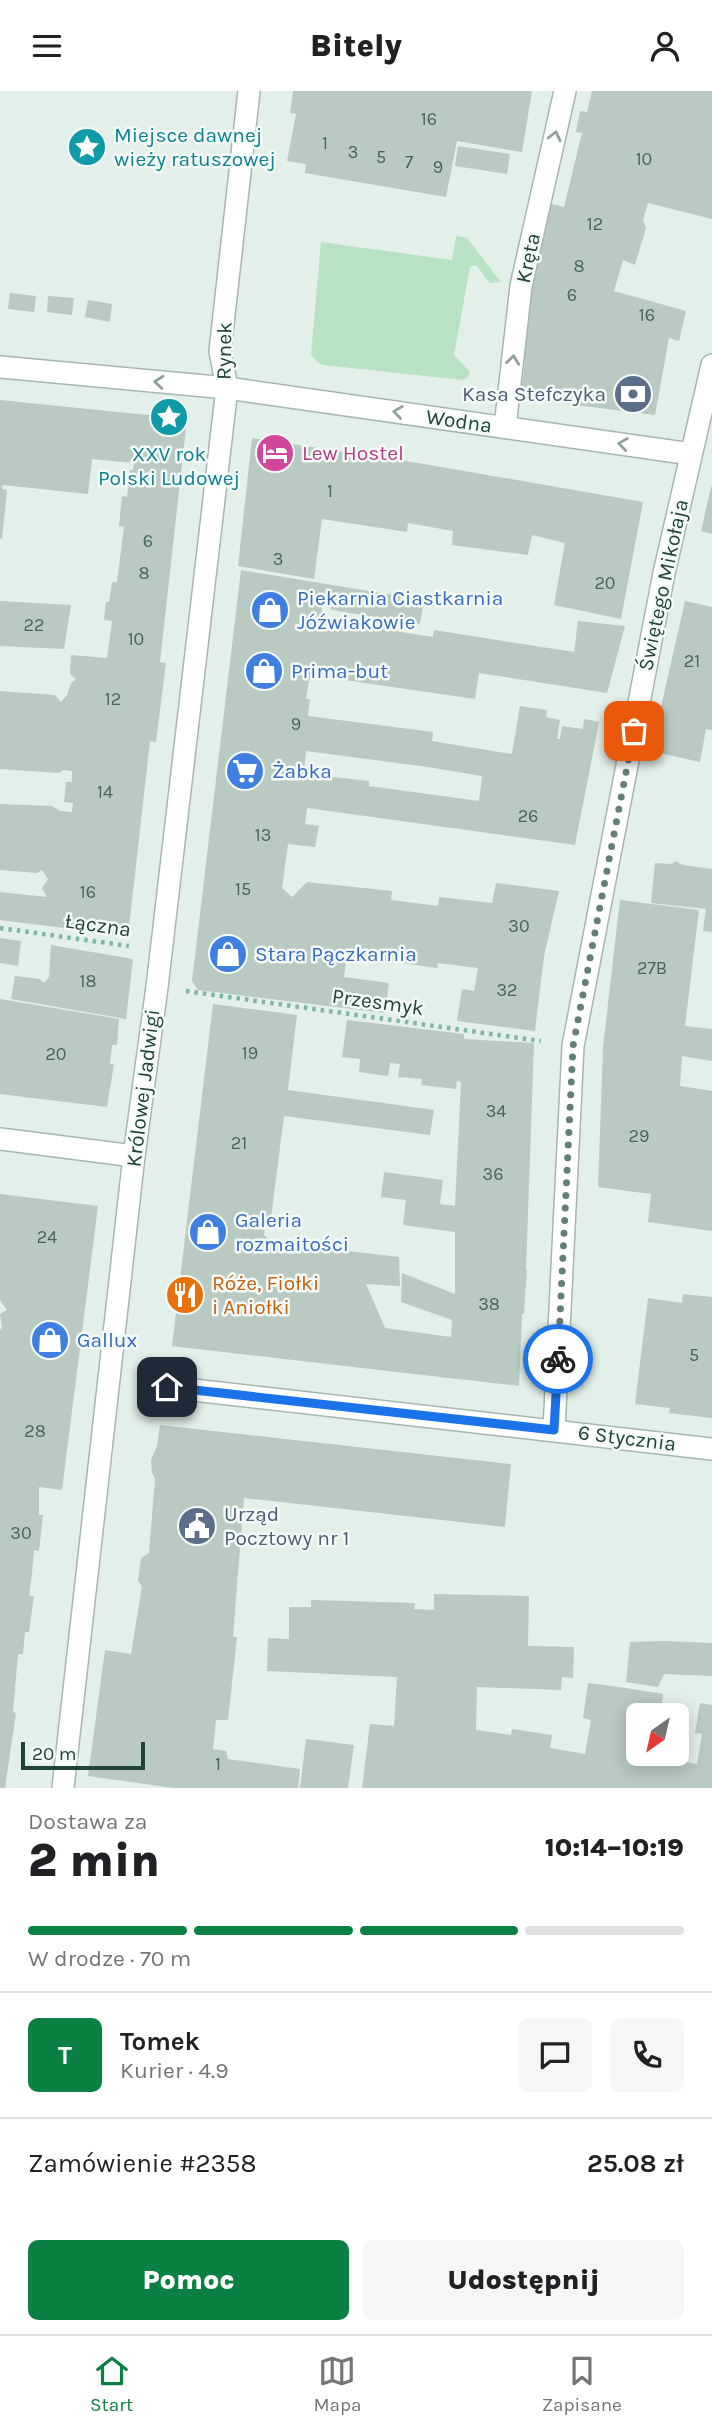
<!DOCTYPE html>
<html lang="pl">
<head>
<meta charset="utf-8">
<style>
  body { margin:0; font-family:Karla,sans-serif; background:#f6f6f6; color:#202124; height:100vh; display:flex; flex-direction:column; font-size:26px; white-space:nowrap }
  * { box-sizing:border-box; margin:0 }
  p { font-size:23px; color:#757577 }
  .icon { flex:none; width:38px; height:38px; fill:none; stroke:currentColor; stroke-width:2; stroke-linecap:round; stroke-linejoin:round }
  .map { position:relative; height:1697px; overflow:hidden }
  .drawer { display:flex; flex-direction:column; background:#fff; flex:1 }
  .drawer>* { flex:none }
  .needle { width:46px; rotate:214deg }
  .fabs { position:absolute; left:626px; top:1612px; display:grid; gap:14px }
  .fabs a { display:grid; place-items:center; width:63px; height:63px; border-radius:10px; background:#fff; box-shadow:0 4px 18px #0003; font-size:35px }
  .scale { position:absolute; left:21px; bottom:18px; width:124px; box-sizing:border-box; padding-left:7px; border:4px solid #204338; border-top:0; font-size:19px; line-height:24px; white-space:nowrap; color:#204338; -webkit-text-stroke:5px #f4faf7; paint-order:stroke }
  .pin { position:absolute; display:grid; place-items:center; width:60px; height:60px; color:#fff; margin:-30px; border-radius:14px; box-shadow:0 4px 10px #0006 }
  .courier { position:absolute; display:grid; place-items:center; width:70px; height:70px; margin:-35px; border:5px solid #1a73e8; border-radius:50%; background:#fff; color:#222; box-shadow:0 2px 9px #0007 }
  .head em { font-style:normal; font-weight:800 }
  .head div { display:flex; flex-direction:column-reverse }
  .head { display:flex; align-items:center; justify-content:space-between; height:119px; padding:0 28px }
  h1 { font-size:46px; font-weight:800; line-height:52px }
  .bar { display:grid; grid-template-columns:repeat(4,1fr); gap:10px 7px; align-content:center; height:84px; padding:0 28px }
  .bar i { height:9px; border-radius:5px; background:#e0e0e0 }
  .bar .active { background:#0b8043 }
  .bar p { grid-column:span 4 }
  .line { display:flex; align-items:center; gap:18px; padding:0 28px; border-top:2px solid #e0e0e0 }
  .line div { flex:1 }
  .round { display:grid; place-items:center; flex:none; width:74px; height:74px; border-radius:10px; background:#f6f6f6 }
  .cta { display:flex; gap:14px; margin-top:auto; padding:14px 28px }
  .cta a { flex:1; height:80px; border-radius:10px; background:#0b8043; color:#fff; font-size:28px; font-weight:800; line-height:80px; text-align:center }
  .cta a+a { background:#f6f6f6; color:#202124 }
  header { display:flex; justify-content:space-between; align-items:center; height:91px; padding:0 28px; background:#fff; font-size:32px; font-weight:800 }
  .tabs { display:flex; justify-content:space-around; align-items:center; height:98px; border-top:2px solid #e0e0e0; background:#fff; font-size:19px; color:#757577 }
  .tabs a { display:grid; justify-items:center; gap:4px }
  .tabs .active { color:#0b8043 }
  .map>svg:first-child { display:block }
  .green { fill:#b9e2c3 }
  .building { fill:#b8cac2; fill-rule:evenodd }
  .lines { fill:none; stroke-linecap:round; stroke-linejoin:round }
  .pedestrian-casing { stroke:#a5b8b0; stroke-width:24 }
  .minor-casing { stroke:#a5b8b0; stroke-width:24 }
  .path { stroke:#7fb6a4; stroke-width:4.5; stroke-dasharray:3.5 5; stroke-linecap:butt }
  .pedestrian { stroke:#fff; stroke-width:21 }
  .minor { stroke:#fff; stroke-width:21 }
  .oneway { stroke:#90a19c }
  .done { stroke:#647f76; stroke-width:7; stroke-dasharray:0 12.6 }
  .route { stroke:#1a73e8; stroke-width:9 }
  .labels { text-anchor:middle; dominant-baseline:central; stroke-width:5; stroke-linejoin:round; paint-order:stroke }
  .number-label { font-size:18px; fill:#46655a }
  .culture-label { font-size:21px; fill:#0d838f; stroke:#f4faf7; text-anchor:start }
  .street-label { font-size:21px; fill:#204338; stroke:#f4faf7 }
  .service-label { font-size:21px; fill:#4e5e75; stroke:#f4faf7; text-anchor:end }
  .hotel-label { font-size:21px; fill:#b23c85; stroke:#f4faf7; text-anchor:start }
  .shop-label { font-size:21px; fill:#366cbe; stroke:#f4faf7; text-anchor:start }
  .food-label { font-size:21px; fill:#c56008; stroke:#f4faf7; text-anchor:start }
</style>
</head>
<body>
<header><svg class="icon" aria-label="menu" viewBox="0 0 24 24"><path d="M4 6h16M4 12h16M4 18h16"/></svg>Bitely<svg class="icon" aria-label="person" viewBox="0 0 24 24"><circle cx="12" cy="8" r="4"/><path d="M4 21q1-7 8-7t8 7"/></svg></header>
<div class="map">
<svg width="712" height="1697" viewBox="0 0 712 1697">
  <rect width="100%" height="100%" fill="#e3efe9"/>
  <polygon class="green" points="456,145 467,147 501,191 490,192 476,174 470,176 454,264 470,281 467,287 462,289 323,274 317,271 311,263 321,151 452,169"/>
  <g class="building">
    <polygon points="293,0 532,0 522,61 457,50 446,106 305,82 306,73 287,70 296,23 290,22"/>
    <polygon points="592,0 712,0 712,128 648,112 643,129 646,137 635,174 623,169 614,200 686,220 679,250 669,247 655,324 520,307 525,270 521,270 529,208 542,148 551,113 564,116 582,42 576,41 580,20 587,21"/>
    <polygon points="458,55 510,63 507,83 455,75"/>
    <polygon points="10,202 36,205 34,221 8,218"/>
    <polygon points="48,205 74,207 72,224 47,221"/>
    <polygon points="88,209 112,213 110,231 85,226"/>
    <polygon points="0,309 187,328 160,571 166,572 156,651 150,650 128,845 0,829 0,801 47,806 42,797 48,788 42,779 37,782 0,779 0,713 52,715 60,720 72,721 73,712 64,711 66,691 72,691 72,680 63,679 59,682 0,678 0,600 55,604 61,611 67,604 71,592 76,588 70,583 71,564 107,567 112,530 104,529 106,511 109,511 112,491 117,491 124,436 119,435 122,405 127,406 130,379 133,379 134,372 92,368 88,403 3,394 2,398 7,399 2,448 0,448"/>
    <polygon points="252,347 418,372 643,411 621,528 554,514 565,452 532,444 528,464 452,454 453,440 408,432 407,441 322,428 314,488 238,475"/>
    <polygon points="711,396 712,396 712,443 701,440"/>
    <path d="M 241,479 L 424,509 L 420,533 L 332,519 L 323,509 L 320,535 L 331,530 L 433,546 L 434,539 L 574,561 L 578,530 L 625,535 L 607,602 L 479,582 L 475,608 L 317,585 L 309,589 L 306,608 L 310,608 L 308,625 L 433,641 L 432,650 L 512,663 L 520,615 L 547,619 L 546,626 L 560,629 L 557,648 L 560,648 L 562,635 L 583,638 L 584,628 L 599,631 L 575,754 L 307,717 L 305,733 L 319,735 L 315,756 L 288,753 L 282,797 L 292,806 L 307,791 L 392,800 L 391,809 L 438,815 L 439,806 L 492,812 L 496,792 L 559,800 L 544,865 L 535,940 L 457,930 L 462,898 L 474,900 L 478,877 L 438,872 L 437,877 L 382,869 L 378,872 L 346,869 L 344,886 L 389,892 L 385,922 L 198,899 L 192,890 ZM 306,660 L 428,676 L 482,685 L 479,710 L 369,695 L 369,690 L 315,684 L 303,690 Z"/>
    <polygon points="0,510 71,514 64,558 0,555"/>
    <polygon points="685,510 712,516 712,639 706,638 700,671 651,660"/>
    <polygon points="675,770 683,774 712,778 712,841 703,840 706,818 651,812 655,772 672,773"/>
    <polygon points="620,809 699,819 685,935 712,938 712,970 682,965 680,995 712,1000 712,1140 648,1131 651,1103 598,1096 603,956"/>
    <polygon points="0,847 21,850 18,875 0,872"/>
    <polygon points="51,854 133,868 126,928 11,908 15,885 40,888 44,892 49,886"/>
    <polygon points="0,908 119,928 117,954 112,954 110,973 114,973 107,1016 0,1003"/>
    <polygon points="213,913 297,924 288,999 434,1019 430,1044 284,1025 271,1127 265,1133 264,1144 272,1151 399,1166 400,1195 366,1193 385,1237 451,1246 452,1229 401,1211 402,1182 455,1203 455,1141 403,1134 406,1109 381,1106 384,1081 443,1089 440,1113 455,1115 461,991 457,990 456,998 421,994 422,988 398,986 400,973 390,972 388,985 359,981 360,968 342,966 347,929 464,943 464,948 534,952 526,1179 527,1179 524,1222 522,1223 519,1295 172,1255"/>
    <polygon points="0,1103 98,1115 62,1399 39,1396 39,1424 43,1424 39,1460 34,1459 32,1482 29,1505 34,1505 29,1541 25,1541 23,1563 18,1563 13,1621 16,1622 5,1697 0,1697 0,1239 2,1237 0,1223 7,1219 0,1209"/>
    <polygon points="683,1203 712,1206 712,1327 669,1322 670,1317 635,1313 648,1207 682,1212"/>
    <polygon points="160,1334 511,1373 505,1436 244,1407 233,1546 237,1546 228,1629 216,1629 213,1658 226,1660 228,1668 300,1678 298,1697 173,1697 88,1685 105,1559 131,1563 142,1495 138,1490 141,1467 149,1462 155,1387 152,1382 151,1369 157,1355"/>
    <polygon points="434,1503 529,1505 528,1555 574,1556 573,1587 562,1586 561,1599 477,1596 476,1639 511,1644 512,1638 552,1644 550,1657 585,1663 591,1629 583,1627 588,1592 626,1597 663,1603 660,1624 639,1624 639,1662 655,1662 654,1666 697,1673 702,1643 695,1642 700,1612 712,1614 712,1697 362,1697 370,1633 394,1635 397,1586 267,1580 268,1547 289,1548 289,1516 311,1516 311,1509 415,1512 414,1518 434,1519"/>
    <polygon points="665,1550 712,1552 712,1585 664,1583 658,1596 626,1591 630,1551"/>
    <polygon points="306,1648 354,1654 348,1697 300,1697"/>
  </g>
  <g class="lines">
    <defs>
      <g id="pedestrian">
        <polyline points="0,1048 134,1065"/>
        <polyline points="63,1697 134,1065 157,896 227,297 220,260 249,0"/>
      </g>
      <g id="minor">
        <polyline points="0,276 227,297 691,363"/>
        <polyline points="505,336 521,195 565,0"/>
        <polyline points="167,1296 712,1358"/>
        <polyline points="554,1339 573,955 664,482 712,274"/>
      </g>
    </defs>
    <use href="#pedestrian" class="pedestrian-casing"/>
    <use href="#minor" class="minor-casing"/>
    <g class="path">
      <polyline points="0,837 129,855"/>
      <polyline points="186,900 541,950"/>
    </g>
    <use href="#pedestrian" class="pedestrian"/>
    <use href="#minor" class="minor"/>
  </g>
  <defs><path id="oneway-chevron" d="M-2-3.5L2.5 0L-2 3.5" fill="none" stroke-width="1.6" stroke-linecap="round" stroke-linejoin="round" transform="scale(1.75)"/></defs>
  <g class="oneway">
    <use href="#oneway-chevron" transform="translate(555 45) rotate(-77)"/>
    <use href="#oneway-chevron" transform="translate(513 269) rotate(-83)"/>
    <use href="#oneway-chevron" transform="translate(159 291) rotate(-175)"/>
    <use href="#oneway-chevron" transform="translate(398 321) rotate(-172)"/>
    <use href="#oneway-chevron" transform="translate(623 353) rotate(-172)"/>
  </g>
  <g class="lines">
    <polyline class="done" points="558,1268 573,955 634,640"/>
    <polyline class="route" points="167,1296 554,1339 558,1268"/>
  </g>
  <defs>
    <symbol id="sight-disc" viewBox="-11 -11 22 22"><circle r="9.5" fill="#0f9aa8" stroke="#f4faf7"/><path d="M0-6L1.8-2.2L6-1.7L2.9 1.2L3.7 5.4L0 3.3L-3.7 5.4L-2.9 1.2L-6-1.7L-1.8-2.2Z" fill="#fff"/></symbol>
    <symbol id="bank-disc" viewBox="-11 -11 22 22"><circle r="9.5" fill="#5c6f8a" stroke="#f4faf7"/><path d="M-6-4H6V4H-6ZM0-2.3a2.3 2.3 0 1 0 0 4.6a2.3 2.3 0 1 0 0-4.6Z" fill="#fff"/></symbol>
    <symbol id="hotel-disc" viewBox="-11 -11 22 22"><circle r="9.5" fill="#d1479c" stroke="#f4faf7"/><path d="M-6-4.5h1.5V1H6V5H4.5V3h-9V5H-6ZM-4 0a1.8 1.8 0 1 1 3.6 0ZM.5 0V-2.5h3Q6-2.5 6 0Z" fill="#fff"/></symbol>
    <symbol id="shop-disc" viewBox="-11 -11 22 22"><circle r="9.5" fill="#3f7fe0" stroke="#f4faf7"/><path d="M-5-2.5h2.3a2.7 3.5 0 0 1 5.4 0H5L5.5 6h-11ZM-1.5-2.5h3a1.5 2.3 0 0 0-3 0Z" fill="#fff"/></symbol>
    <symbol id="supermarket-disc" viewBox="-11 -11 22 22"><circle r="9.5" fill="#3f7fe0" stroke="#f4faf7"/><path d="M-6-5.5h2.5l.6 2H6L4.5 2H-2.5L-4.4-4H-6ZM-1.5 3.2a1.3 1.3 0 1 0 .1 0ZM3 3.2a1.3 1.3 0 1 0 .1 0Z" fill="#fff"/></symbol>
    <symbol id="restaurant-disc" viewBox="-11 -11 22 22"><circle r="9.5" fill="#e8710a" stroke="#f4faf7"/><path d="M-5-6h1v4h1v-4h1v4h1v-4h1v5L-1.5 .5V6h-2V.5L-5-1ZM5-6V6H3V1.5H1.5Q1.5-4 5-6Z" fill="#fff"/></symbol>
    <symbol id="civic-disc" viewBox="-11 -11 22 22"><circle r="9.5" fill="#5c6f8a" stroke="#f4faf7"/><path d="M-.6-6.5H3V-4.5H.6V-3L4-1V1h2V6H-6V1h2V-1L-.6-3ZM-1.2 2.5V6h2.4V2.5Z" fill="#fff"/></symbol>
  </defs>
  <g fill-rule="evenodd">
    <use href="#sight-disc" x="65" y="34" width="44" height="44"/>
    <use href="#bank-disc" x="611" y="281" width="44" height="44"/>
    <use href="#sight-disc" x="147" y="304" width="44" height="44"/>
    <use href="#hotel-disc" x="253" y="340" width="44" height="44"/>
    <use href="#shop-disc" x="248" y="497" width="44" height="44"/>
    <use href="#shop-disc" x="242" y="558" width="44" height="44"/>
    <use href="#supermarket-disc" x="223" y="658" width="44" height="44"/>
    <use href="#shop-disc" x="206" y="841" width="44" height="44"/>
    <use href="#shop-disc" x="186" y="1119" width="44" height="44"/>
    <use href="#restaurant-disc" x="163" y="1182" width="44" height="44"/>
    <use href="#shop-disc" x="28" y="1227" width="44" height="44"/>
    <use href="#civic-disc" x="175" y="1413" width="44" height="44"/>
  </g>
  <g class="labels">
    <g class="number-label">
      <text x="429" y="28">16</text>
      <text x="325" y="52">1</text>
      <text x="353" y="61">3</text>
      <text x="381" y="66">5</text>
      <text x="644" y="68">10</text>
      <text x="409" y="71">7</text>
      <text x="438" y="76">9</text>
      <text x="595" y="133">12</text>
      <text x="579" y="175">8</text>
      <text x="572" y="204">6</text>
      <text x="647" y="224">16</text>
      <text x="330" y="400">1</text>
      <text x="148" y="450">6</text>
      <text x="278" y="468">3</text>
      <text x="144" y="482">8</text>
      <text x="605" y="492">20</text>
      <text x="34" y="534">22</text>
      <text x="136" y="548">10</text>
      <text x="692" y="570">21</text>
      <text x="113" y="608">12</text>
      <text x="296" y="633">9</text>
      <text x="105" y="701">14</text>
      <text x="528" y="725">26</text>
      <text x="263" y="744">13</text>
      <text x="243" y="798">15</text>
      <text x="88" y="801">16</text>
      <text x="519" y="835">30</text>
      <text x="652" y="877">27B</text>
      <text x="88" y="890">18</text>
      <text x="507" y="899">32</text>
      <text x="250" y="962">19</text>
      <text x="56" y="963">20</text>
      <text x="496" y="1020">34</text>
      <text x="639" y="1045">29</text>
      <text x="239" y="1052">21</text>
      <text x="493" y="1083">36</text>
      <text x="47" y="1146">24</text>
      <text x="489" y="1213">38</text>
      <text x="694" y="1264">5</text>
      <text x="35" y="1340">28</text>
      <text x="21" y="1442">30</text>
      <text x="218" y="1673">1</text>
    </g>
    <g class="culture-label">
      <text x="114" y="44">Miejsce dawnej<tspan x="114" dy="24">wieży ratuszowej</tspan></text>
      <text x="169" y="363" text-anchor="middle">XXV rok<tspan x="169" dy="24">Polski Ludowej</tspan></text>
    </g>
    <g class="street-label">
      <text transform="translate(528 167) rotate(-78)">Kręta</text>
      <text transform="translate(224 260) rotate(-89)">Rynek</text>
      <text transform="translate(459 330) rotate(8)">Wodna</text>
      <text transform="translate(663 494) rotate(-78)">Świętego Mikołaja</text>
      <text transform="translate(98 834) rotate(8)">Łączna</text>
      <text transform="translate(378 911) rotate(8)">Przesmyk</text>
      <text transform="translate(143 997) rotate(-83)">Królowej Jadwigi</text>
      <text transform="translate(627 1347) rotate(7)">6 Stycznia</text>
    </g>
    <g class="service-label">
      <text x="606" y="303">Kasa Stefczyka</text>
      <text x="224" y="1423" text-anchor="start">Urząd<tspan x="224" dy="24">Pocztowy nr 1</tspan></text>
    </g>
    <g class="hotel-label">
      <text x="302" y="362">Lew Hostel</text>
    </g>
    <g class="shop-label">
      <text x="297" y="507">Piekarnia Ciastkarnia<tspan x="297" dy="24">Jóźwiakowie</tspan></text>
      <text x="291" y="580">Prima-but</text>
      <text x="272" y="680">Żabka</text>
      <text x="255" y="863">Stara Pączkarnia</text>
      <text x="235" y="1129">Galeria<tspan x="235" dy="24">rozmaitości</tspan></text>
      <text x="77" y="1249">Gallux</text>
    </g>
    <g class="food-label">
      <text x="212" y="1192">Róże, Fiołki<tspan x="212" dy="24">i Aniołki</tspan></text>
    </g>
  </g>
</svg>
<div class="fabs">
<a><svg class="needle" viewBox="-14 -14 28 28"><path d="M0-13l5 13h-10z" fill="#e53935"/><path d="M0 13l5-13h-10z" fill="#757577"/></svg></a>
</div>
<div class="scale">20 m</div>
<div class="pin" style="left:634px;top:640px;background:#ea580c"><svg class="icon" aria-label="bag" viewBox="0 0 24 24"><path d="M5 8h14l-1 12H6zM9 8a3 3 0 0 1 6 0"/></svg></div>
<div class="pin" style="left:167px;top:1296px;background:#1f2937"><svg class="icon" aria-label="home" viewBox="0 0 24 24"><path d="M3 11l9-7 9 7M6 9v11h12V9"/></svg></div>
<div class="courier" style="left:558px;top:1268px"><svg class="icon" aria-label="bike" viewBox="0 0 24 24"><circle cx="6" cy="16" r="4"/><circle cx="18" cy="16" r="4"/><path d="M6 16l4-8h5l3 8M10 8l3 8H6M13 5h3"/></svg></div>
</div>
<section class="drawer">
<div class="head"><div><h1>2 min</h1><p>Dostawa za</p></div><em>10:14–10:19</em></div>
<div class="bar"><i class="active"></i><i class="active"></i><i class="active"></i><i></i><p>W drodze · 70 m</p></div>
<div class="line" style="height:126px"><b class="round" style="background:#0b8043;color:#fff">T</b><div><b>Tomek</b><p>Kurier · 4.9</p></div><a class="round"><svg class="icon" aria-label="chat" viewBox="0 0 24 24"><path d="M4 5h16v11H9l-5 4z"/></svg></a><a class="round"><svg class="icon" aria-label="phone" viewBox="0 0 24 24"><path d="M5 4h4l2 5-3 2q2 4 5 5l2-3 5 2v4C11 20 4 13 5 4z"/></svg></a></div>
<div class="line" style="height:91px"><div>Zamówienie #2358</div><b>25.08 zł</b></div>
<div class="cta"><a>Pomoc</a><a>Udostępnij</a></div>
</section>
<nav class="tabs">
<a class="active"><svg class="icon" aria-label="home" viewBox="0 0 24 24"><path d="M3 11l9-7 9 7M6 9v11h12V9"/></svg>Start</a>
<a><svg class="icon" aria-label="map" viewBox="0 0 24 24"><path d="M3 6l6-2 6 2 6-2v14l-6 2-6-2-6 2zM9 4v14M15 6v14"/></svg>Mapa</a>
<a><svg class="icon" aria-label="saved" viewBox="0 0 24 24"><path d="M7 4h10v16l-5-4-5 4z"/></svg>Zapisane</a>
</nav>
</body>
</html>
